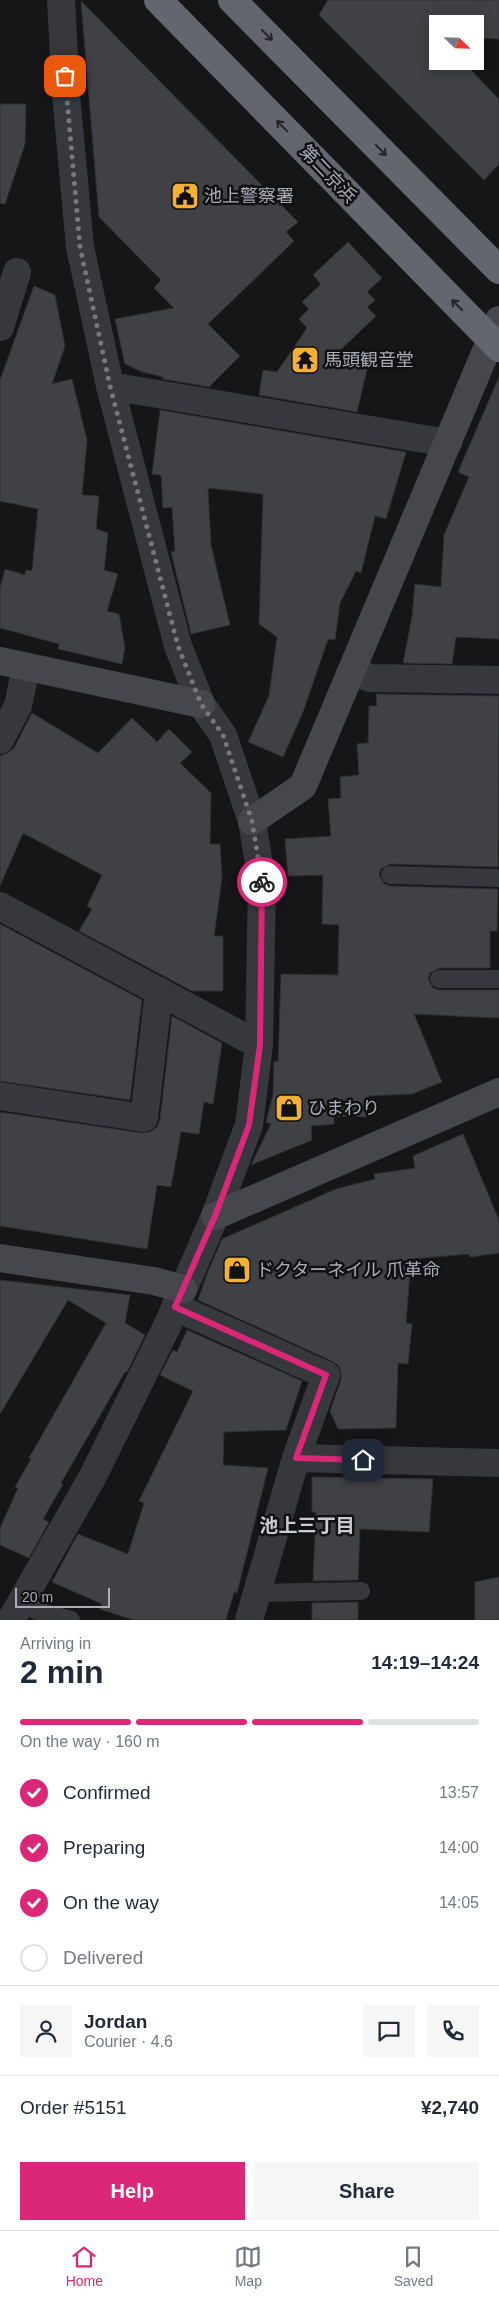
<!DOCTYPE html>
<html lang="en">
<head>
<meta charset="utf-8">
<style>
  body { margin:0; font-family:Helvetica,"Noto Sans JP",sans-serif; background:#f6f6f7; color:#1f2937; height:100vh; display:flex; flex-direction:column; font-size:19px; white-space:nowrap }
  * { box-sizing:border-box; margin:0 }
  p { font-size:16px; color:#747a83 }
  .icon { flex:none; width:28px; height:28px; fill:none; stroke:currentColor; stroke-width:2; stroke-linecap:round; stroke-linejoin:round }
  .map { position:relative; height:1620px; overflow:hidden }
  .drawer { display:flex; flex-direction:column; background:#fff; flex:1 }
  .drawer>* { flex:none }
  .needle { width:32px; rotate:113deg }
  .controls { position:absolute; left:429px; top:15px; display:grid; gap:10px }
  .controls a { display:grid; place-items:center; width:55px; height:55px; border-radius:0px; background:#fff; box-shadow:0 2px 12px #0003; font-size:25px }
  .scale { position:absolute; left:15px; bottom:12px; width:95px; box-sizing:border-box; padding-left:5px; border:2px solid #a8adb8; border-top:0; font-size:14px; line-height:18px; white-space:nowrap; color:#a8adb8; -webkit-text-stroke:4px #111113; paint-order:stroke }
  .pin { position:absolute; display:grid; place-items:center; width:42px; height:42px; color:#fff; margin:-21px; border-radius:10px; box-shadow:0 2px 8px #0006 }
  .courier { position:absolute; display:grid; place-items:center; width:50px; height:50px; margin:-25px; border:4px solid #db2777; border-radius:50%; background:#fff; color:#222; box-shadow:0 1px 6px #0007 }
  .head em { font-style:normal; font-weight:700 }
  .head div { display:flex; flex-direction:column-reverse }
  .head { display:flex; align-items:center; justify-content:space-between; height:85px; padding:0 20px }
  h1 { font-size:32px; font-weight:700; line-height:38px }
  .bar { display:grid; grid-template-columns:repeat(4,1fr); gap:8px 5px; align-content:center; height:60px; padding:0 20px }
  .bar i { height:6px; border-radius:4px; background:#e0e1e3 }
  .bar .on { background:#db2777 }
  .bar p { grid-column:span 4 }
  .line { display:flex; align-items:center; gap:12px; padding:0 20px; border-top:1px solid #e0e1e3 }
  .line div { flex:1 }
  .round { display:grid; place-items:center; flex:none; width:52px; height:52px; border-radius:0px; background:#f6f6f7 }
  ol { padding:0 20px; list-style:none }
  li { display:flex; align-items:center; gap:15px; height:55px }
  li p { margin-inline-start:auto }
  li .icon { padding:5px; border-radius:50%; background:#db2777; color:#fff; stroke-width:4 }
  li:last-child { color:#747a83 }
  li i { width:28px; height:28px; border:2px solid #e0e1e3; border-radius:50% }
  .cta { display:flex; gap:10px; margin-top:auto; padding:10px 20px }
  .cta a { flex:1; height:58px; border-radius:0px; background:#db2777; color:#fff; font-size:20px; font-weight:700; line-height:58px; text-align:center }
  .cta a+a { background:#f6f6f7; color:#1f2937 }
  .dock { display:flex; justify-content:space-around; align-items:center; height:70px; border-top:1px solid #e0e1e3; background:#fff; font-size:14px; color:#747a83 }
  .dock a { display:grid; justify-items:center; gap:2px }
  .dock .on { color:#db2777 }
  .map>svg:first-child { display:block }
  .building { fill:#404145; stroke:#303034 }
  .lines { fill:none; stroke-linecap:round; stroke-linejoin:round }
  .lane { stroke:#37383d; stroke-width:18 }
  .street { stroke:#37383d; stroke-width:28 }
  .secondary { stroke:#45474d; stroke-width:28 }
  .highway { stroke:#63666e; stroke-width:28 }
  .oneway { stroke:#26262a }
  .done { stroke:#757880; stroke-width:5; stroke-dasharray:0 9 }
  .route { stroke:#db2777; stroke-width:6 }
  .labels { text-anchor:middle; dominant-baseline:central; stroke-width:5; stroke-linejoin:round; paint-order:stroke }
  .street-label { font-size:18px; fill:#a8adb8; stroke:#111113 }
  .poi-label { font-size:18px; fill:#a8adb8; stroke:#111113; text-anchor:start }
  .neighbourhood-label { font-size:19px; font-weight:bold; fill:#c9ccd4; stroke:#111113 }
</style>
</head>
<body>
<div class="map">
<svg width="499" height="1620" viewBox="0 0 499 1620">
  <rect width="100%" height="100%" fill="#161618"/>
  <g class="building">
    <polygon points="328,0 499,0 499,39 475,38 475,24 438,24 438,61 462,61 499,99 499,164 484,180 319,15"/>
    <polygon points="81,1 298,222 286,232 294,241 208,324 240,356 209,387 163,379 163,377 142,372 125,364 115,319 174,308 154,288 161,280 99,217"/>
    <polygon points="0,104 26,104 25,144 5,204 0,203"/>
    <polygon points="348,242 382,278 367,292 375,300 367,307 376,316 333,357 368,365 357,412 259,395 263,370 277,372 307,328 299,319 309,309 302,302 321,284 313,275"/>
    <polygon points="34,286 55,295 65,346 52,384 72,379 87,440 82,495 99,496 96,529 108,533 104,570 118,574 107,611 119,614 125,648 122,664 58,649 59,644 0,628 0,588 5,569 25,575 26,570 32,571 38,509 0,501 0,380"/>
    <polygon points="499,377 499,639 456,637 452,664 403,663 412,617 415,584 441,587 444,535 469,477 458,472"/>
    <polygon points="160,410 406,452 386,519 375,516 361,573 356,571 340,603 335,640 328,639 303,712 283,757 248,742 269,696 277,637 259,624 263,494 208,488 211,545 230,625 191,634 171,552 175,551 172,507 163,508 161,475 152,474"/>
    <polygon points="376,694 499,696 498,867 390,864 381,869 379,875 384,884 390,886 498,889 497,931 490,931 490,968 439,968 430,973 428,979 433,988 439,990 499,990 499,1018 414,1014 442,1082 412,1094 368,1096 367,1117 334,1116 334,1124 311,1126 312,1140 251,1165 271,1124 266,1122 273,1095 274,1061 278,1062 281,974 338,975 339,925 322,924 323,875 288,876 285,839 331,836 328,799 341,798 340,777 359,775 357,744 368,743 369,706 377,706"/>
    <polygon points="32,713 98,753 132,718 157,742 169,729 192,752 180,763 211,793 210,844 220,844 222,878 214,936 223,936 223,991 192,991 79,931 92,909 87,906 102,875 23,833 0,886 0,756 8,753 14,748"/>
    <polygon points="0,924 142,1000 130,1100 0,1081"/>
    <polygon points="172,1016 222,1043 213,1104 204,1102 199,1134 181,1132 171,1187 157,1185 147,1249 0,1226 0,1112 142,1133 150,1132 157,1127 160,1120"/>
    <polygon points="463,1134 499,1220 499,1253 470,1257 469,1254 411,1259 406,1323 412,1324 408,1364 398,1363 396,1428 338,1429 330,1411 341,1380 341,1372 338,1365 332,1361 198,1300 207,1274 222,1239 336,1189 375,1179 374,1174 415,1168 413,1156"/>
    <polygon points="0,1280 130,1295 125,1323 145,1335 127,1372 125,1372 61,1483 63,1484 43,1519 49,1522 29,1558 0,1545 0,1528 18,1488 15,1487 31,1459 29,1458 106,1323 68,1300 0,1414"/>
    <polygon points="187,1330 302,1381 286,1430 224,1432 223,1465 268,1468 237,1593 234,1592 226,1620 134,1620 100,1609 102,1604 52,1582 78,1534 128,1554 144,1503 139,1501 193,1391 160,1375 173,1350 177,1352"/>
    <polygon points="312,1477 433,1479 429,1532 360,1529 358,1580 313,1581 316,1512 312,1512"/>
    <polygon points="499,1577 499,1620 475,1620 475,1582"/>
    <polygon points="358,1602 358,1620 312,1620 312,1603"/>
  </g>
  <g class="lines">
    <g class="lane">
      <polyline points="390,875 499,878"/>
      <polyline points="439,979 499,979"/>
      <polyline points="257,1593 361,1591"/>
      <polyline points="22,1602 37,1611 71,1620"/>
    </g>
    <g class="street">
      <polyline points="0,327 17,272"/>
      <polyline points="110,386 448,443"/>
      <polyline points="353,671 370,678 499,680"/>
      <polyline points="0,740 18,706 26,667"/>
      <polyline points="0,906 259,1045"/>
      <polyline points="0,1096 144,1118 159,991"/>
      <polyline points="175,1307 326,1375 296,1458 249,1620"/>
      <polyline points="296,1458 499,1463"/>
      <polyline points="11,1620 93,1476 169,1322 215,1216 249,1125 259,1045 262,882 252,821 223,735 201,704 178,646 110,386 80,247 66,94 61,0"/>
    </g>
    <g class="secondary">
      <polyline points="0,661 201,704"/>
      <polyline points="252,821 303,786 499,320"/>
      <polyline points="215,1216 499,1092"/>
      <polyline points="0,1258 154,1281 183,1289"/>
    </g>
    <g class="highway">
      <polyline points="158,0 499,348"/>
      <polyline points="232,0 499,270"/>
    </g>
  </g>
  <defs><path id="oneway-shaft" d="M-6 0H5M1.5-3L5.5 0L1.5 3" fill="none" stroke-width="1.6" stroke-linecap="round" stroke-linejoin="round" transform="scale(1.25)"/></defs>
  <g class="oneway">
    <use href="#oneway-shaft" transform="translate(267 35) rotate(45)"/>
    <use href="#oneway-shaft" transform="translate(282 126) rotate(-134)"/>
    <use href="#oneway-shaft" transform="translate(381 150) rotate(46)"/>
    <use href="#oneway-shaft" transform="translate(457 305) rotate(-135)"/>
  </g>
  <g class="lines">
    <polyline class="done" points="65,76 80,247 110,386 178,646 201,704 223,735 252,821 262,882"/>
    <polyline class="route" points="262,882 260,1045 249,1125 215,1216 175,1307 326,1375 296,1458 363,1460"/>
  </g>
  <defs>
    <symbol id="civic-square" viewBox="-11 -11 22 22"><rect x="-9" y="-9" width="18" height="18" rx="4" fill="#f2b134" stroke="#111113"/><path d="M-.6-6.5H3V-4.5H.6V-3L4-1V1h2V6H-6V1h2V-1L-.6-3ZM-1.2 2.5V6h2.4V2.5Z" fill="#111"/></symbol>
    <symbol id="temple-square" viewBox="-11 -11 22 22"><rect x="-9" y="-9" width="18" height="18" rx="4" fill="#f2b134" stroke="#111113"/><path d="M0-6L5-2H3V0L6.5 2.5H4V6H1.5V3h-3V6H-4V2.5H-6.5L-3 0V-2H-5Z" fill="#111"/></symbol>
    <symbol id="shop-square" viewBox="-11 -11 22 22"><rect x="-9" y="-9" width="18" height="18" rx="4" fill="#f2b134" stroke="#111113"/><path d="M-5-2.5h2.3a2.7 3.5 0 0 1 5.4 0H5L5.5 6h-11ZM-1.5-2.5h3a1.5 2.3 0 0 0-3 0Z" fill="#111"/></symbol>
  </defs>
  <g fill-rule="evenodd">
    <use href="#civic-square" x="169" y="180" width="32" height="32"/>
    <use href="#temple-square" x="289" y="344" width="32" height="32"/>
    <use href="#shop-square" x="273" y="1092" width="32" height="32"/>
    <use href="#shop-square" x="221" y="1254" width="32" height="32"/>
  </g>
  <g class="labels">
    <g class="street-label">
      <text transform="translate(328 174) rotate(46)">第二京浜</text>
    </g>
    <g class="poi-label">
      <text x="204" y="196">池上警察署</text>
      <text x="324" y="360">馬頭観音堂</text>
      <text x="308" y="1108">ひまわり</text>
      <text x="256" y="1270">ドクターネイル 爪革命</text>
    </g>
    <g class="neighbourhood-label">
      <text x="307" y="1525">池上三丁目</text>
    </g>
  </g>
</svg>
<div class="controls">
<a><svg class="needle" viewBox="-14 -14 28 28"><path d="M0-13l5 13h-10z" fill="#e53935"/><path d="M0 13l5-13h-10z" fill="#747a83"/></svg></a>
</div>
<div class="scale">20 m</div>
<div class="pin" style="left:65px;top:76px;background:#ea580c"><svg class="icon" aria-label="bag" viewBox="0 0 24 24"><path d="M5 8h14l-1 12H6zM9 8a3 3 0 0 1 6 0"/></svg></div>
<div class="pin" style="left:363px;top:1460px;background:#1f2937"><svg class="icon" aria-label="home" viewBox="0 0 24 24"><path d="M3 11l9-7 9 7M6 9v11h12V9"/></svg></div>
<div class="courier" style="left:262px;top:882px"><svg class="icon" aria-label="bike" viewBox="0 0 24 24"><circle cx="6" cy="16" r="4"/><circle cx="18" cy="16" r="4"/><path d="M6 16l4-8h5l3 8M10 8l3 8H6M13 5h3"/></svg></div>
</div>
<section class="drawer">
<div class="head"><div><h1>2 min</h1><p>Arriving in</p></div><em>14:19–14:24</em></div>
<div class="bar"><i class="on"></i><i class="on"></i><i class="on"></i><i></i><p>On the way · 160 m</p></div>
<ol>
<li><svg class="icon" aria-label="check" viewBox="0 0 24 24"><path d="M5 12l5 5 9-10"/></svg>Confirmed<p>13:57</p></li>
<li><svg class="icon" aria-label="check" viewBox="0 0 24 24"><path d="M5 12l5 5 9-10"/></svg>Preparing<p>14:00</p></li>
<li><svg class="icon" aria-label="check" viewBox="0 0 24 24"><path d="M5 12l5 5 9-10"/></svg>On the way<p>14:05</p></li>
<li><i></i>Delivered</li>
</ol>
<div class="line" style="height:90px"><a class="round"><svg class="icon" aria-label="person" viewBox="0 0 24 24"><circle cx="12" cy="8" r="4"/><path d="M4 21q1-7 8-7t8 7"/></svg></a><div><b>Jordan</b><p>Courier · 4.6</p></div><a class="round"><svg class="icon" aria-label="chat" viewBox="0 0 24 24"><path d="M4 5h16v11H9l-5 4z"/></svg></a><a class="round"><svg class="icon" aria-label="phone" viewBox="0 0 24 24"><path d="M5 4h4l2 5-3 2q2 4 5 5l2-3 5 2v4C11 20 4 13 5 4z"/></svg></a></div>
<div class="line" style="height:65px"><div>Order #5151</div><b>¥2,740</b></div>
<div class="cta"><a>Help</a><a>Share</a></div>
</section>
<nav class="dock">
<a class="on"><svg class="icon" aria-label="home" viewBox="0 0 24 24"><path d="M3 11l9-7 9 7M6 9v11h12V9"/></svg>Home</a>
<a><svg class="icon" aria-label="map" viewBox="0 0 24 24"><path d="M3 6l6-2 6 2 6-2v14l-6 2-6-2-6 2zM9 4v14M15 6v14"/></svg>Map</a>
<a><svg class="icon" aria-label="saved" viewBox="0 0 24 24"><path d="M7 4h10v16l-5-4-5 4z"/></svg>Saved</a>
</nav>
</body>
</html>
